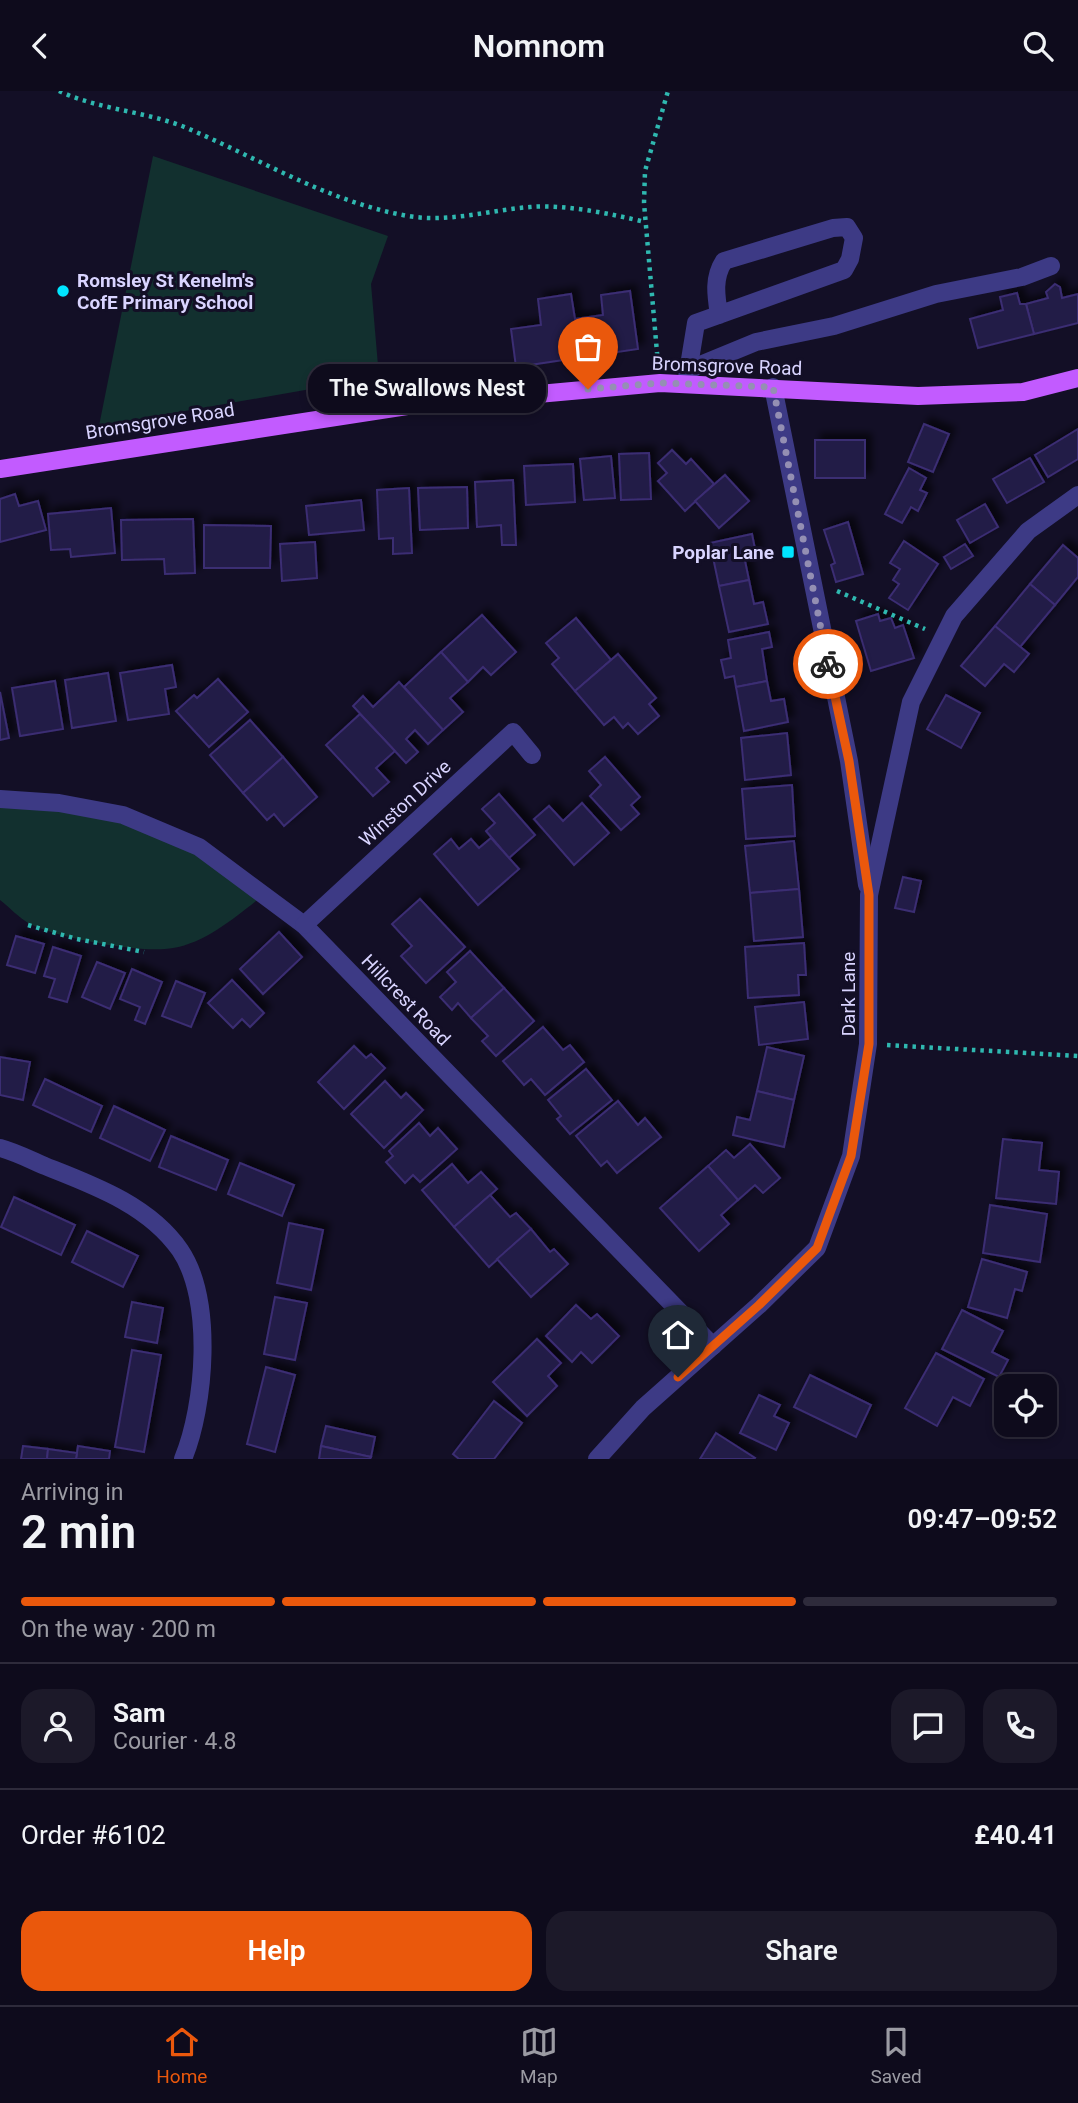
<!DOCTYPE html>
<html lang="en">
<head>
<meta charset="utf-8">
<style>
  body { margin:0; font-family:Roboto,sans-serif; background:#1c1929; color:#f1f3f6; height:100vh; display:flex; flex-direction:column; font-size:26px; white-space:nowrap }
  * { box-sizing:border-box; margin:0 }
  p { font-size:23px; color:#9b9ba3 }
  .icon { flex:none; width:38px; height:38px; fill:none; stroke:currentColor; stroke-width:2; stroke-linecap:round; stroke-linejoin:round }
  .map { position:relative; height:1368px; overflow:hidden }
  .sheet { display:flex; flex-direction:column; background:#0e0b1c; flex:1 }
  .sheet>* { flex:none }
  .tools { position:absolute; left:994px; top:1283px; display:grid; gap:14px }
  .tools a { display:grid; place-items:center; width:63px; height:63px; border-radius:14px; background:#0e0b1c; box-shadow:0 4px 10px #0003,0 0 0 2px #2e2b3b; font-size:35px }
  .pin { position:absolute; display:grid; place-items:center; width:60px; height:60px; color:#fff; margin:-72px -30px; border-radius:50% 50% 50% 0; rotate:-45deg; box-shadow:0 0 7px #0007 }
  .pin .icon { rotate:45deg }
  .courier { position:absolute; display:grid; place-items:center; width:70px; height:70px; margin:-35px; border:5px solid #ea580c; border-radius:50%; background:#fff; color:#222; box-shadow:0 2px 9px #0007 }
  .bubble { position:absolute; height:49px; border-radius:21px; background:#0e0b1c; box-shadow:0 4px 10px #0003,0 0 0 2px #2e2b3b; font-size:23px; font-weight:600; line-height:49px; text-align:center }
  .head em { font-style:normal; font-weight:600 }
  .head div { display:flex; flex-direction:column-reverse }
  .head { display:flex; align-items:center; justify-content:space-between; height:119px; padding:0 21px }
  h1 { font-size:46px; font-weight:600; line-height:52px }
  .bar { display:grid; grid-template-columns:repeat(4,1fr); gap:10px 7px; align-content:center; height:84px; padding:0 21px }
  .bar i { height:9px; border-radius:5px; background:#2e2b3b }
  .bar .active { background:#ea580c }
  .bar p { grid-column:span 4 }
  .line { display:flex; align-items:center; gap:18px; padding:0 21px; border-top:2px solid #2e2b3b }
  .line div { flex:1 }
  .round { display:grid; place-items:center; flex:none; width:74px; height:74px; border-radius:21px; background:#1c1929 }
  .button { display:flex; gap:14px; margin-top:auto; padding:14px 21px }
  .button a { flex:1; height:80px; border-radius:21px; background:#ea580c; color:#fff; font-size:28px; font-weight:600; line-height:80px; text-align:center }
  .button a+a { background:#1c1929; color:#f1f3f6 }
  header { display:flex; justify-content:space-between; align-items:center; height:91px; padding:0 21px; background:#0e0b1c; font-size:32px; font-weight:600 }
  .dock { display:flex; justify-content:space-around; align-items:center; height:98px; border-top:2px solid #2e2b3b; background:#0e0b1c; font-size:19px; color:#9b9ba3 }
  .dock a { display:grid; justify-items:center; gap:4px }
  .dock .active { color:#ea580c }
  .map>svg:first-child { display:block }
  .green { fill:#12302f }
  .building { fill:#241b47; stroke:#3b2d73; stroke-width:2; filter:url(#shadow) }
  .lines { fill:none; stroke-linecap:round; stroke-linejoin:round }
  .path { stroke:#2fb8b0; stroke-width:4.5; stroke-dasharray:3.5 5; stroke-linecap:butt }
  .minor { stroke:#3d3a85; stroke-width:18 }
  .major { stroke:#c25bff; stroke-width:18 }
  .done { stroke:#948fb3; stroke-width:7; stroke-dasharray:0 12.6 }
  .route { stroke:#ea580c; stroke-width:9 }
  .poi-dot { fill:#00e5ff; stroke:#130f26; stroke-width:2.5 }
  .labels { text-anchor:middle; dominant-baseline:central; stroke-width:6; stroke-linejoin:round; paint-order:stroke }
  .poi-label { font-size:19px; font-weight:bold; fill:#d9d4ff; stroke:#130f26; text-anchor:start }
  .street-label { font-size:19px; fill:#d9d4ff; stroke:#130f26 }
</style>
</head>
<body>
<header><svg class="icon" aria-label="back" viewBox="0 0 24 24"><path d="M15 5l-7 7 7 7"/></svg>Nomnom<svg class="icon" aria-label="search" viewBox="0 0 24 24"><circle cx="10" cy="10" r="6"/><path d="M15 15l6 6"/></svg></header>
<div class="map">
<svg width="1078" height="1368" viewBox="0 0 1078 1368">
  <defs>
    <filter id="shadow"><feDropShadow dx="6" dy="-6" stdDeviation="3.5" flood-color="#0009"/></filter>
  </defs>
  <rect width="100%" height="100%" fill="#130f26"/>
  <g class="green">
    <polygon points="153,65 388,145 371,193 379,286 99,335"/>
    <path d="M 0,710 L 122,727 L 198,758 L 261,806 C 236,826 205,852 173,857 C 141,863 58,847 30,833 C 19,827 9,816 0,809 Z"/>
  </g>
  <g class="building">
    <polygon points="1055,193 1060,196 1062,207 1078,203 1078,232 1034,243 1026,213 1048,207 1046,201"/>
    <polygon points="630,200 638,258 516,276 511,238 541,234 538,208 571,203 575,228 603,224 601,204"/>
    <polygon points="1017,202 1020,213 1026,213 1034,243 978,257 970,228 1003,219 1000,206"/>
    <polygon points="924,333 949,343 933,381 908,371"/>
    <polygon points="1078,338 1078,368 1048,386 1035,364"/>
    <rect x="815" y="349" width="50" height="38"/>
    <polygon points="672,359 686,373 691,368 714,393 685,420 658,390 667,382 658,372"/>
    <polygon points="649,362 651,408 621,409 619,363"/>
    <polygon points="611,365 615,407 584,409 580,368"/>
    <polygon points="1030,367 1044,391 1007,412 993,388"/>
    <polygon points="573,373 575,411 526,414 524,375"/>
    <polygon points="909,377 926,387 920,399 927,402 918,420 911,416 902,432 885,423"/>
    <polygon points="725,384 749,410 719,437 695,410"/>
    <polygon points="513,389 516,454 502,454 501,434 477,436 475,391"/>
    <polygon points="467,396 468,437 420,439 418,397"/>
    <polygon points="409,397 412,462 393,463 393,447 379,448 377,399"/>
    <polygon points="15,403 19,415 38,410 46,439 0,451 0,408"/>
    <polygon points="361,409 364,439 309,444 306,415"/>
    <polygon points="985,413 998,436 970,452 957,429"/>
    <polygon points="111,417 115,462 71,466 70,458 51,459 48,423"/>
    <polygon points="193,428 195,482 165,483 164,468 122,469 121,429"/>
    <polygon points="848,431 863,483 836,491 831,474 835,472 824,439"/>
    <polygon points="204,434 271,435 270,477 204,477"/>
    <polygon points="752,443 756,463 744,465 749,489 719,495 710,452"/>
    <polygon points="904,450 938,473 908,519 889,507 899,493 893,489 900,478 890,472"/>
    <polygon points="315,451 317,487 282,490 280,453"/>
    <polygon points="965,453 973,465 951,478 944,466"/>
    <polygon points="1063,454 1078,467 1078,486 1055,514 1030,493"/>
    <polygon points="749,489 754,513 763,511 768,533 729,541 719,495"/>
    <polygon points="1030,493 1055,514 1020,556 995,535"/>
    <polygon points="878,523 880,530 891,527 895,537 903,534 914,567 871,580 856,530"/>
    <polygon points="482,524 516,561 491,584 483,576 468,591 441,561"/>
    <polygon points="576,527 611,569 575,600 552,573 559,567 546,552"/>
    <polygon points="995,535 1029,563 1014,581 1004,573 985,595 961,575"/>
    <polygon points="769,541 772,556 762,558 767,590 736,596 734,585 725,587 721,569 731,567 728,549"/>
    <polygon points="441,561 468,591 450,607 463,621 443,639 404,596"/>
    <polygon points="618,563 656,607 649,613 659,625 638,643 628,632 623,637 614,626 604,634 575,600"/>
    <polygon points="172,574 176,596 165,598 169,623 128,629 120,582"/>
    <polygon points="108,582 116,630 72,637 65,589"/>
    <polygon points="218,588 248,621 209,656 176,620 194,604 197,607"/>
    <polygon points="55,590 63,638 20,645 12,597"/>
    <polygon points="767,590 771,610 784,608 788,631 744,640 736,596"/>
    <polygon points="399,591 443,639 428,653 415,639 406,648 418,661 406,672 353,615 363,605 373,616"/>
    <polygon points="0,601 9,647 0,649"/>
    <polygon points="946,604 980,622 961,657 927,638"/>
    <polygon points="360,623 395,660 376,677 389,691 373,705 326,654"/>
    <polygon points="250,629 283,666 243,702 210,664"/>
    <polygon points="787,642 791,684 745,689 741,647"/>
    <polygon points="283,666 317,706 284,735 274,723 267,729 243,702"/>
    <polygon points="605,666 640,706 631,714 639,723 621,739 590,705 601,694 589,680"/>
    <polygon points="792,694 795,745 746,748 742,698"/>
    <polygon points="499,703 535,744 509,767 486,740 495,732 482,718"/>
    <polygon points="582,712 609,742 574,774 534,728 549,715 563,730"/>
    <polygon points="491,747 519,778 478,814 434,763 451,748 459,758 471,748 479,757"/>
    <polygon points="794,750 799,798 750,802 745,755"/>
    <polygon points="903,786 921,790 914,821 895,817"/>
    <polygon points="799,798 803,846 754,850 750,802"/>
    <polygon points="420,808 465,856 426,892 401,865 412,855 392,833"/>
    <polygon points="279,841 302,866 263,903 240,878"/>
    <polygon points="16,845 44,853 35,882 7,874"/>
    <polygon points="804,852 806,884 798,884 799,904 748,907 745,856"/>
    <polygon points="53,856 81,865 67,911 49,906 55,888 44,885"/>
    <polygon points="470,860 504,897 471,927 458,912 452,919 440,906 456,891 447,881"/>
    <polygon points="97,871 125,882 110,918 82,906"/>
    <polygon points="132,878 162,891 145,933 135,929 140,916 120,908"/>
    <polygon points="232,889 264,922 250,936 242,928 233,937 208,912"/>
    <polygon points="176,890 205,902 191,936 162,925"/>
    <polygon points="504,897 534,930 496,965 482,950 488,945 471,927"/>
    <polygon points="804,911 808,948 759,954 755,916"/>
    <polygon points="543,936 563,959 570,954 584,971 545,1004 531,988 524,994 503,970"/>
    <polygon points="354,955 366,967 371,963 385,977 344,1018 318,991"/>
    <polygon points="767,956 804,965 794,1009 757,1000"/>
    <polygon points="0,966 30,971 23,1009 0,1004"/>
    <polygon points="586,978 612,1009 570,1043 557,1028 561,1025 548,1009"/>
    <polygon points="45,988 102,1015 91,1041 33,1014"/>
    <polygon points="385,990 401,1007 406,1002 423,1019 384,1057 351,1023"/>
    <polygon points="757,1000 794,1009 784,1056 733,1044 737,1026 750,1029"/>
    <polygon points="618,1010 638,1034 645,1027 661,1046 617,1082 607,1070 601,1075 576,1045"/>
    <polygon points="114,1015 165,1039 150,1070 100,1047"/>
    <polygon points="419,1032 430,1045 438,1037 457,1058 420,1091 413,1084 405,1092 386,1071 393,1065 389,1060"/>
    <polygon points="171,1045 228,1069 216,1099 159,1076"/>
    <polygon points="1003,1048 1042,1052 1039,1079 1059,1081 1056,1113 996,1107"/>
    <polygon points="750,1053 780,1087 763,1102 755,1094 738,1109 708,1075 726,1059 734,1067"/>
    <polygon points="240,1072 294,1094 282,1125 228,1103"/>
    <polygon points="452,1073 468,1092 481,1081 497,1098 454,1136 422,1099"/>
    <polygon points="708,1075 738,1109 721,1124 729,1133 699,1160 660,1117"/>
    <polygon points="490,1104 510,1126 516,1122 531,1138 489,1176 454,1136"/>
    <polygon points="14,1106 75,1134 61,1164 1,1136"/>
    <polygon points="990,1114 1047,1123 1040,1171 983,1162"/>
    <polygon points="289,1132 323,1139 311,1199 277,1192"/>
    <polygon points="531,1138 550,1161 554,1158 568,1173 531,1206 497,1168"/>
    <polygon points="87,1140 138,1165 123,1196 72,1171"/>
    <polygon points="982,1168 1027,1181 1022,1200 1015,1198 1007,1227 968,1216"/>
    <polygon points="275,1206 307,1212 295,1269 264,1263"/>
    <polygon points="132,1211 163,1217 157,1252 125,1246"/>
    <polygon points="576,1214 591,1228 597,1223 619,1245 592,1272 581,1261 572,1271 546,1245"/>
    <polygon points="962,1219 1003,1240 992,1261 1008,1269 999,1286 942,1258"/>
    <polygon points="537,1248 561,1272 548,1285 557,1295 527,1325 493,1291"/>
    <polygon points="132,1259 161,1264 144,1361 115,1356"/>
    <polygon points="936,1262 984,1288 970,1315 953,1306 937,1335 905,1317"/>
    <polygon points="266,1276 295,1284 275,1361 247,1353"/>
    <polygon points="810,1284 871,1314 856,1346 794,1316"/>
    <polygon points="759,1304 780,1314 774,1325 789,1332 776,1359 740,1342"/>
    <polygon points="494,1310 522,1332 494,1368 459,1368 453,1363"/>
    <polygon points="326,1335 375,1346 371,1366 321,1355"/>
    <polygon points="716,1342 755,1367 754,1368 700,1368"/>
    <polygon points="23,1355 48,1358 47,1368 21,1368"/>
    <polygon points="78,1355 110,1360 109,1368 76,1368"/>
    <polygon points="321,1355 371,1366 370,1368 319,1368"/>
    <polygon points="48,1358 77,1362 76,1368 47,1368"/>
  </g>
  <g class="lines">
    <g class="path">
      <path d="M 59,0 C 97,18 142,20 182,35 C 257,66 327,111 408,125 C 449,132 490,119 530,116 C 564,113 612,123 645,131"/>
      <polyline points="658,273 644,112 645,80 668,0"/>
      <polyline points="837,500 925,538"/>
      <polyline points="28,834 77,848 144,861"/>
      <polyline points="887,954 1078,965"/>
    </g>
    <g class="minor">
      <polyline points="688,279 756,251 834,235 936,203 1022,186 1051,175"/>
      <path d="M 686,293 L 696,232 L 844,179 L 850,168 L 854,147 L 847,136 L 833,137 L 724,170 C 713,187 716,204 719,224"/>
      <polyline points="773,296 849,670 867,794"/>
      <polyline points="0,708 59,712 123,724 199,756 304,834 713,1255"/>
      <polyline points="304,834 513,641 532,664"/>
      <path d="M 0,1057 C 15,1061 31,1069 45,1075 C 93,1094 149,1114 180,1159 C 214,1209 205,1315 183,1368"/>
      <polyline points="597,1368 643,1317 759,1214 817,1157 851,1065 868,953 869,804 911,611 954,525 1028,440 1078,404"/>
    </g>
    <polyline class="major" points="0,378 407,315 660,292 918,305 1023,301 1078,287"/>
  </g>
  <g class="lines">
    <polyline class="done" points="588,298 660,292 773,296 828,573"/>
    <polyline class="route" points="678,1286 759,1214 817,1157 851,1065 869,953 869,804 849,670 828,573"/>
  </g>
  <g class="poi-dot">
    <circle cx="63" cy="200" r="7"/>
    <rect x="781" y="454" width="14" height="14" rx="3.5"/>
  </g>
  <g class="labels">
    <g class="poi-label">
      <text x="77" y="189">Romsley St Kenelm's<tspan x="77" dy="22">CofE Primary School</tspan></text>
      <text x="774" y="461" text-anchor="end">Poplar Lane</text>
    </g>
    <g class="street-label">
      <text transform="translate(727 275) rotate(2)">Bromsgrove Road</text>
      <text transform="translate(160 330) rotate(-9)">Bromsgrove Road</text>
      <text transform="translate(405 712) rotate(-43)">Winston Drive</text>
      <text transform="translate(848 903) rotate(-90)">Dark Lane</text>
      <text transform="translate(406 909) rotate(46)">Hillcrest Road</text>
    </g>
  </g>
</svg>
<div class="tools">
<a><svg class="icon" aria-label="locate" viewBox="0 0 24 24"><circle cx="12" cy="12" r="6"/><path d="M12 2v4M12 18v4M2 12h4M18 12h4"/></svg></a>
</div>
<div class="pin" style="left:588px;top:298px;background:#ea580c"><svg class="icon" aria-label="bag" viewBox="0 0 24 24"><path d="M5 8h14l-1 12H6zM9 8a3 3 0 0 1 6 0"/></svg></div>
<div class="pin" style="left:678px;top:1286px;background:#1f2937"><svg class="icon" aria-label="home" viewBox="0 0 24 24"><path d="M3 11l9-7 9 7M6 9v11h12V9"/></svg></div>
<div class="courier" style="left:828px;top:573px"><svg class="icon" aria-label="bike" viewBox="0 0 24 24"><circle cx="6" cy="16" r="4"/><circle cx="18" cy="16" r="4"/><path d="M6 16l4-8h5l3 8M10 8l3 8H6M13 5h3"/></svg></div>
<div class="bubble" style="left:308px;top:273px;width:238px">The Swallows Nest</div>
</div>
<section class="sheet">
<div class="head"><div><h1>2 min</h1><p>Arriving in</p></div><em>09:47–09:52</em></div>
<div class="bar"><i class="active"></i><i class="active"></i><i class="active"></i><i></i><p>On the way · 200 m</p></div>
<div class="line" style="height:126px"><a class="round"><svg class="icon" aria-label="person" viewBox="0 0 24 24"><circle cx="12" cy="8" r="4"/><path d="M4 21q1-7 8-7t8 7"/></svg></a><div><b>Sam</b><p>Courier · 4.8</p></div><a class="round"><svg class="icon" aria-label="chat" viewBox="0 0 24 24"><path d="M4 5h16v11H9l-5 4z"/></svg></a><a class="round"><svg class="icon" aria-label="phone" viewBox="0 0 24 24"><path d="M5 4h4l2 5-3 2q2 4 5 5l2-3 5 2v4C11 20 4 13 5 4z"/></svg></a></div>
<div class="line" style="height:91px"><div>Order #6102</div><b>£40.41</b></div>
<div class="button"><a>Help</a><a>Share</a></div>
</section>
<nav class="dock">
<a class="active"><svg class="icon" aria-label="home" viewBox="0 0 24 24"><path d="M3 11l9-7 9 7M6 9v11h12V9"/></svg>Home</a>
<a><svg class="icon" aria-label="map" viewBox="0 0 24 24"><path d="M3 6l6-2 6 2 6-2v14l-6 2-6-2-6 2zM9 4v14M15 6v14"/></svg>Map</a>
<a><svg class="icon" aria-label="saved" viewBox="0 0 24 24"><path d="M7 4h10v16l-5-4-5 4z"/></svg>Saved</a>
</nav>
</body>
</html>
